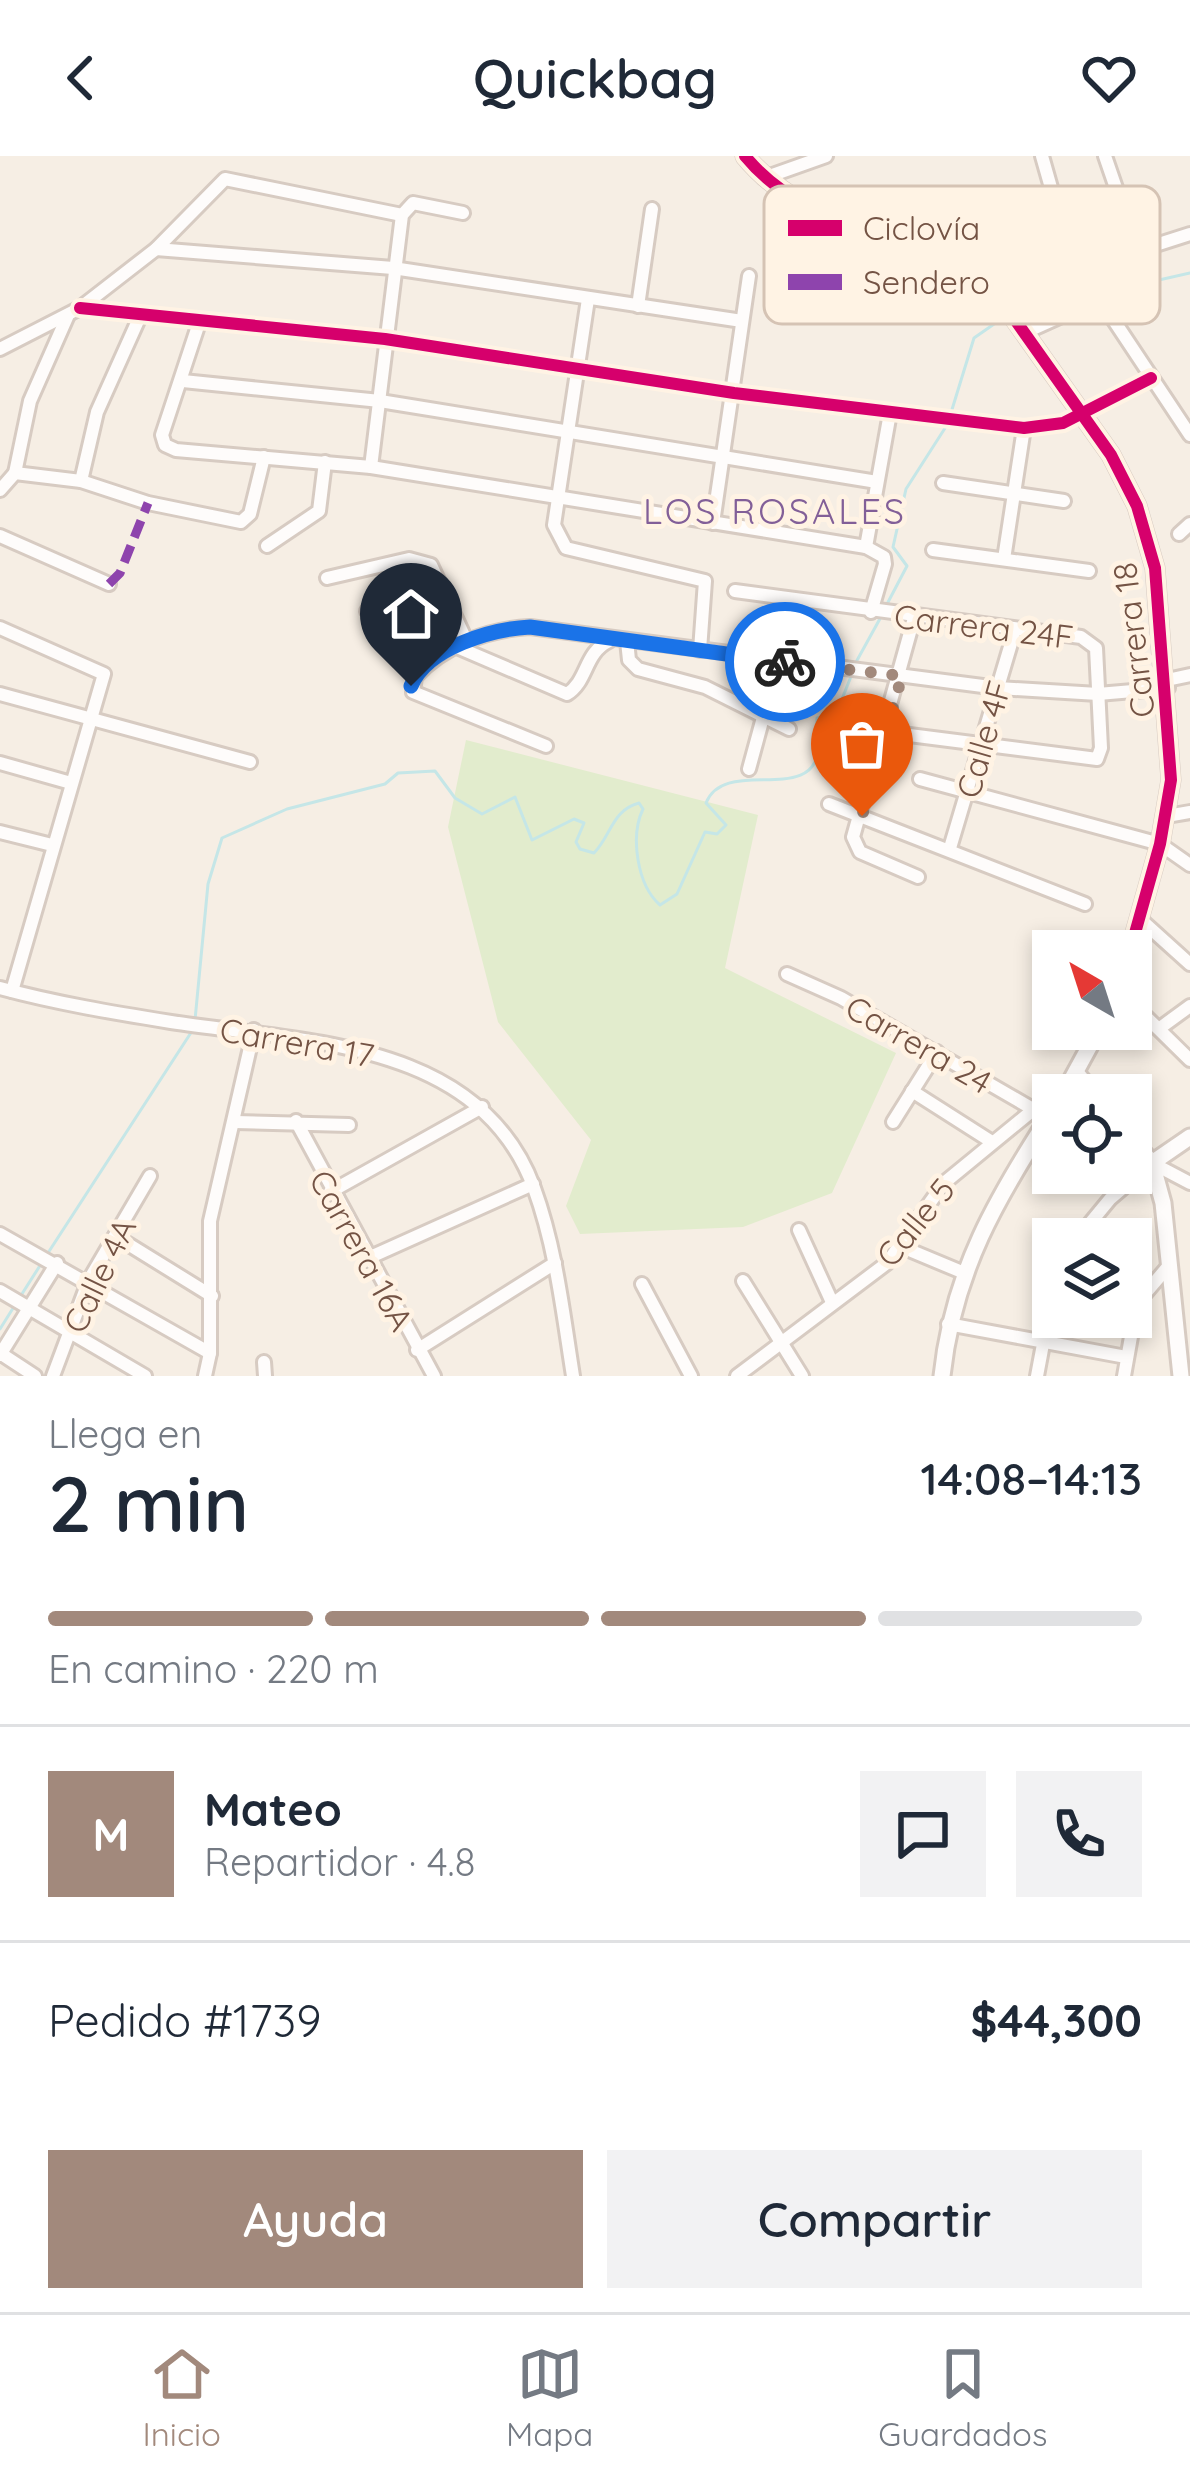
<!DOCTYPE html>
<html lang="es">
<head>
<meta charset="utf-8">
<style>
  body { margin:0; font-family:Quicksand,sans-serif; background:#f2f2f3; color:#1f2937; height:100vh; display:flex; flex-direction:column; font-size:45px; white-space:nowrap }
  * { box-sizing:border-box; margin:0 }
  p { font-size:39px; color:#747a83 }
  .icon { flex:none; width:66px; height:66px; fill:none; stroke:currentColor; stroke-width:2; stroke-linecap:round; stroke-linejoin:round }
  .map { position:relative; height:1220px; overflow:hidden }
  .details { display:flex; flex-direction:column; background:#fff; flex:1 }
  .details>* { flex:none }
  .needle { width:78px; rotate:321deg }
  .buttons { position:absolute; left:1032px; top:774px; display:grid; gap:24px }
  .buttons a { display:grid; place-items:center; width:120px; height:120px; border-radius:0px; background:#fff; box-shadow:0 6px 18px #0003; font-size:60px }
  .pin { position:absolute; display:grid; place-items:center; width:102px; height:102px; color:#fff; margin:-123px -51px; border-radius:50% 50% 50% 0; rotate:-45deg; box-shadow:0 0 12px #0007 }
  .pin .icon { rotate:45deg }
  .courier { position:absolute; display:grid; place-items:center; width:120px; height:120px; margin:-60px; border:9px solid #1a73e8; border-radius:50%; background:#fff; color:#222; box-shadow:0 3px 15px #0007 }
  .headline em { font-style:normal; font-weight:600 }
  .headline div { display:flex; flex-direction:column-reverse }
  .headline { display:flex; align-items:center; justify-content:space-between; height:204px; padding:0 48px }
  h1 { font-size:78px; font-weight:600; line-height:90px }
  .bar { display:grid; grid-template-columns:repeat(4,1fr); gap:18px 12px; align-content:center; height:144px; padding:0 48px }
  .bar i { height:15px; border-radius:9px; background:#e0e1e3 }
  .bar .on { background:#a2897c }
  .bar p { grid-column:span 4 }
  .line { display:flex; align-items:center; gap:30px; padding:0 48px; border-top:3px solid #e0e1e3 }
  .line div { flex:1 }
  .round { display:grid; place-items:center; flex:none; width:126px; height:126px; border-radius:0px; background:#f2f2f3 }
  .primary-button { display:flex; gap:24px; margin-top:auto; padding:24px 48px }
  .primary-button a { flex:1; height:138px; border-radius:0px; background:#a2897c; color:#fff; font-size:48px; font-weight:600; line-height:138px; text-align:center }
  .primary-button a+a { background:#f2f2f3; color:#1f2937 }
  header { display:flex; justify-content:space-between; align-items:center; height:156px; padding:0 48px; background:#fff; font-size:54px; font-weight:600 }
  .tabs { display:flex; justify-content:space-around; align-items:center; height:168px; border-top:3px solid #e0e1e3; background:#fff; font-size:33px; color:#747a83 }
  .tabs a { display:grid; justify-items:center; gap:6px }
  .tabs .on { color:#a2897c }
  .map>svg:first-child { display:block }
  .green { fill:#e2eccd }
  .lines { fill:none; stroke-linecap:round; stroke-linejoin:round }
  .stream { stroke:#c5e6e7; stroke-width:3 }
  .minor-casing { stroke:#d7cbc2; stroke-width:18 }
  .tertiary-casing { stroke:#d7cbc2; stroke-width:21 }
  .minor { stroke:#fefcfb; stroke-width:12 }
  .tertiary { stroke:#fefcfb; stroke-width:15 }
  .quiet { stroke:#8e44ad; stroke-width:9; stroke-dasharray:18 9; stroke-linecap:butt }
  .cycleway-casing { stroke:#fff3e4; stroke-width:20 }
  .cycleway { stroke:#d6006c; stroke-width:12 }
  .done { stroke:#a2897c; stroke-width:12; stroke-dasharray:0 21.6 }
  .route { stroke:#1a73e8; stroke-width:15 }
  .labels { text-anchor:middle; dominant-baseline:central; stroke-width:10; stroke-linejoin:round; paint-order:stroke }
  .street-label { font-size:33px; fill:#745344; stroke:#fff3e4 }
  .neighbourhood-label { font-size:36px; letter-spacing:3px; fill:#825f98; stroke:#fff3e4 }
  .key { fill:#fff3e4; stroke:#d5c3b4; stroke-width:3 }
  .key-label { font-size:33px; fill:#745344 }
</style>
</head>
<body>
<header><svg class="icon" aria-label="back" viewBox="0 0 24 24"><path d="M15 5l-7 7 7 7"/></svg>Quickbag<svg class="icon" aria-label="heart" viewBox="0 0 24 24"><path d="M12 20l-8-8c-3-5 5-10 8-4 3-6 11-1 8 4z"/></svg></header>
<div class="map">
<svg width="1190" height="1220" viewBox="0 0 1190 1220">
  <rect width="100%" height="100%" fill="#f6eee4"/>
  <polygon class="green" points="466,584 758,659 725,812 896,897 832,1037 743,1071 580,1078 566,1050 591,984 498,866 448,671"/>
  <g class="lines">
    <g class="stream">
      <polyline points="1016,155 1050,135 1106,136 1190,117"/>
      <polyline points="950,260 974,182 1007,159"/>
      <polyline points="886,450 907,410 893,391 906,333 947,269"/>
      <polyline points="855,508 882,459"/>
      <path d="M 195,864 L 208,728 L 222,682 L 287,653 L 385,628 L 398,617 L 435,615 L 455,642 L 482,658 L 515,641 L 532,684 L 574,663 L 584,667 L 576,686 L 580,693 L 594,697 C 611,680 612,654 639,647 L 643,653 C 630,680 637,729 660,749 L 677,738 L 705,676 L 717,678 L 726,669 L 706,647 C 725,599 815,652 819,590 C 819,581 816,571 817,562 L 836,558 L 852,518"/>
      <polyline points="46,1100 194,872"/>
      <polyline points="20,1141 41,1108"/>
      <polyline points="0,1173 15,1149"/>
    </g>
    <defs>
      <g id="minor">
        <polyline points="1042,0 1073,109"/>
        <polyline points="1105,0 1138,96"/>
        <polyline points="764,22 826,0"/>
        <polyline points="156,93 393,112 742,165"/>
        <polyline points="932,101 1026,70 1067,84"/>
        <polyline points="994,134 1034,118 1093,109 1190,78"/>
        <polyline points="588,143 554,369 566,392 705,425 700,494"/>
        <polyline points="638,150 652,53"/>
        <polyline points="80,152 385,183 734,237 1024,272 1063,267 1151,222"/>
        <polyline points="200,164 162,279 165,289 176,294 371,311 866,391 884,401 885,408 871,456"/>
        <polyline points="1026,176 1088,148 1103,148 1190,279"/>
        <polyline points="0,193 80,152 156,93 225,23 402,59"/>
        <polyline points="183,225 380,245 877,326"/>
        <polyline points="371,311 402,59 413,47 463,57"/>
        <polyline points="15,317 30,245 68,159"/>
        <polyline points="81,325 97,256 141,158"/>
        <polyline points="943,327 1064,345"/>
        <polyline points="0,334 15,317 81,325 148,347 241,366 250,358 264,301"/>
        <polyline points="713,367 749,120"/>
        <polyline points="1179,378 1190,368"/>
        <polyline points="0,380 109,428"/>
        <polyline points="267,390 319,355 325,306"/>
        <polyline points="866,391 890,257"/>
        <polyline points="933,394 1089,415"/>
        <polyline points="1004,403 1024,272"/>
        <polyline points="327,422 409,403 431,409 467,486"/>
        <polyline points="735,435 1081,481 1096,492 1101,592 1097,603 886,576"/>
        <polyline points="367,455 447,449"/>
        <polyline points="914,462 853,681 860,696 918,721"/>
        <polyline points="0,472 104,518 12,835"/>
        <polyline points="627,485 629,504 638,513 705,531 789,573"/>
        <path d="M 457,491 L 567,538 C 588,525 584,497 609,485"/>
        <polyline points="1167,524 1190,519"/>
        <polyline points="0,538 250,606"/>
        <path d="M 546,590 L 413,536 L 415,521 C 444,489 489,473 530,471 L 998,532 L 1098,538 L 1168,532"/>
        <polyline points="0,607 71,627"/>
        <polyline points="749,613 795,444"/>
        <polyline points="920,623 1160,688 1190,709"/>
        <polyline points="829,648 1085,748"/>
        <polyline points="1167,660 1190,656"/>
        <polyline points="0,676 52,689"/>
        <polyline points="950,692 1015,474"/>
        <polyline points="1140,763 1190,808"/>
        <polyline points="787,818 841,842 1038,956"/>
        <path d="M 0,832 C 55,847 115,857 171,866 C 301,886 479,883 534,1032 C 556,1092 563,1157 573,1220"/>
        <polyline points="1131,846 1190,904"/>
        <polyline points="1160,872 1190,850"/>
        <polyline points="912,935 992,986"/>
        <polyline points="296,965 434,1220"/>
        <polyline points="235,966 349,969"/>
        <polyline points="893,966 937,896"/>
        <polyline points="330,1036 482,951"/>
        <polyline points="799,1074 831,1144"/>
        <polyline points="0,1078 210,1197"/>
        <polyline points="115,1080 212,1140"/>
        <polyline points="1077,1083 1110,1043 1152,1007 1190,1027"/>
        <polyline points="902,1091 962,1116"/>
        <polyline points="366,1103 533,1028"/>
        <polyline points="743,1125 802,1220"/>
        <polyline points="642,1128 691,1220"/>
        <polyline points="0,1135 145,1220"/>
        <polyline points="948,1168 1126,1201"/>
        <polyline points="417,1194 555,1107"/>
        <polyline points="0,1197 35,1220"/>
        <polyline points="0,1199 57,1107"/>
        <polyline points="264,1206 265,1220"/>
        <polyline points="53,1220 89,1124 150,1020"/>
        <polyline points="205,1220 210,1197 210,1065 254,874"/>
        <polyline points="737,1220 887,1107 944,1027 1033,954"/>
        <polyline points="1037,1220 1053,1135"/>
        <polyline points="1124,1220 1137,1147 1166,1113"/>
      </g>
      <g id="tertiary">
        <path d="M 745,0 C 809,78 916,77 994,134 L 1111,299 L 1137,350 L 1155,412 L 1171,624 L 1160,688 L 1130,795"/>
        <polyline points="1077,918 1095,939"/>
        <polyline points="1063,939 1099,873"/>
        <polyline points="1131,982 1152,1007 1163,1047 1181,1220"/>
        <polyline points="1152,1007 1190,981"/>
        <path d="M 942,1220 C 953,1116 997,1041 1053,955"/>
      </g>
    </defs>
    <use href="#minor" class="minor-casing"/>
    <use href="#tertiary" class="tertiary-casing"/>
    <use href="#minor" class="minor"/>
    <use href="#tertiary" class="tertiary"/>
    <polyline class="quiet" points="109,428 120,417 148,347"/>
    <defs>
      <g id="cycleway">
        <path d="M 745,0 C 809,78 916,77 994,134 L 1111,299 L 1137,350 L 1155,412 L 1171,624 L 1160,688 L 1130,795"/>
        <polyline points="80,152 385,183 734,237 1024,272 1063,267 1151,222"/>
      </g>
    </defs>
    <use href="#cycleway" class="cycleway-casing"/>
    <use href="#cycleway" class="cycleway"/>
  </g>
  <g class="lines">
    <polyline class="done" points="785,506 902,520 862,660"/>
    <path class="route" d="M 411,530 C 427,491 493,473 530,471 L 785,506"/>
  </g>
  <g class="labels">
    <g class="street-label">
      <text transform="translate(984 470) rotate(7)">Carrera 24F</text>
      <text transform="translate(1133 484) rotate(-97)">Carrera 18</text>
      <text transform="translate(983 583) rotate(-74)">Calle 4F</text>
      <text transform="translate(297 886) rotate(10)">Carrera 17</text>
      <text transform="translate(919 888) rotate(30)">Carrera 24</text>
      <text transform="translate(915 1066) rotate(-51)">Calle 5</text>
      <text transform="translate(362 1094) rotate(61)">Carrera 16A</text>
      <text transform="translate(99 1119) rotate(-64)">Calle 4A</text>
    </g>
    <g class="neighbourhood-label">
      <text x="775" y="354">LOS ROSALES</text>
    </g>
  </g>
  <rect x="764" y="30" width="396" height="138" rx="18" class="key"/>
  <rect x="788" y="64" width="54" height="16" fill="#d6006c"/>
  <rect x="788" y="118" width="54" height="16" fill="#8e44ad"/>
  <g class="key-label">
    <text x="863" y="84">Ciclovía</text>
    <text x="863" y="138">Sendero</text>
  </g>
</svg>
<div class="buttons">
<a><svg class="needle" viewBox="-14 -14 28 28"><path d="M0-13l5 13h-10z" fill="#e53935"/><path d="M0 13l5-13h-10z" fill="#747a83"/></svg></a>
<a><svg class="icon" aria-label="locate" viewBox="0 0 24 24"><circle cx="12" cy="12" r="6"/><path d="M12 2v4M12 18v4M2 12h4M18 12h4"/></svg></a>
<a><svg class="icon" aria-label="layers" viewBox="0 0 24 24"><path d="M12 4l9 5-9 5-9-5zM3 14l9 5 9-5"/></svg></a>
</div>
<div class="pin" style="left:862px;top:660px;background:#ea580c"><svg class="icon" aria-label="bag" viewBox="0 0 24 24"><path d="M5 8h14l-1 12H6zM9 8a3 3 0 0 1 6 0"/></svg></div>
<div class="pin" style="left:411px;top:530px;background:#1f2937"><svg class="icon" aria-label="home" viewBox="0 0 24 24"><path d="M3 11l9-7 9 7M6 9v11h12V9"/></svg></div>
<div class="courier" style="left:785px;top:506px"><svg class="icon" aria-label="bike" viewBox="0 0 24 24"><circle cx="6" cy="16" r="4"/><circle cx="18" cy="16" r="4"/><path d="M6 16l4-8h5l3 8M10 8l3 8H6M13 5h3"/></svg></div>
</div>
<section class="details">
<div class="headline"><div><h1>2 min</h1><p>Llega en</p></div><em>14:08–14:13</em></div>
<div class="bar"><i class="on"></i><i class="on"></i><i class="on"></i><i></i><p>En camino · 220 m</p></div>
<div class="line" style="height:216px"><b class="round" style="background:#a2897c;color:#fff">M</b><div><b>Mateo</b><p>Repartidor · 4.8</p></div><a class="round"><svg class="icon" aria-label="chat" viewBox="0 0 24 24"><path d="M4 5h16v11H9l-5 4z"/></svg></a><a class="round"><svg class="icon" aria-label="phone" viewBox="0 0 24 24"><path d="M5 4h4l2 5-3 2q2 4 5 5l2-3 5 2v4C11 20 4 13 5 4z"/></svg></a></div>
<div class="line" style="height:156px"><div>Pedido #1739</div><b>$44,300</b></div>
<div class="primary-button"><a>Ayuda</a><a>Compartir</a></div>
</section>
<nav class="tabs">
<a class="on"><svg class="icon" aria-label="home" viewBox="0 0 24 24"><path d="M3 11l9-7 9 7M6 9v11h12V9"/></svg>Inicio</a>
<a><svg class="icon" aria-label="map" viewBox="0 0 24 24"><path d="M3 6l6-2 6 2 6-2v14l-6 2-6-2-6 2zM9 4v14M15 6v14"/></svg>Mapa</a>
<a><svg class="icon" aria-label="saved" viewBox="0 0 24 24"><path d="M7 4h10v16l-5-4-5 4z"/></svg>Guardados</a>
</nav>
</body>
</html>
